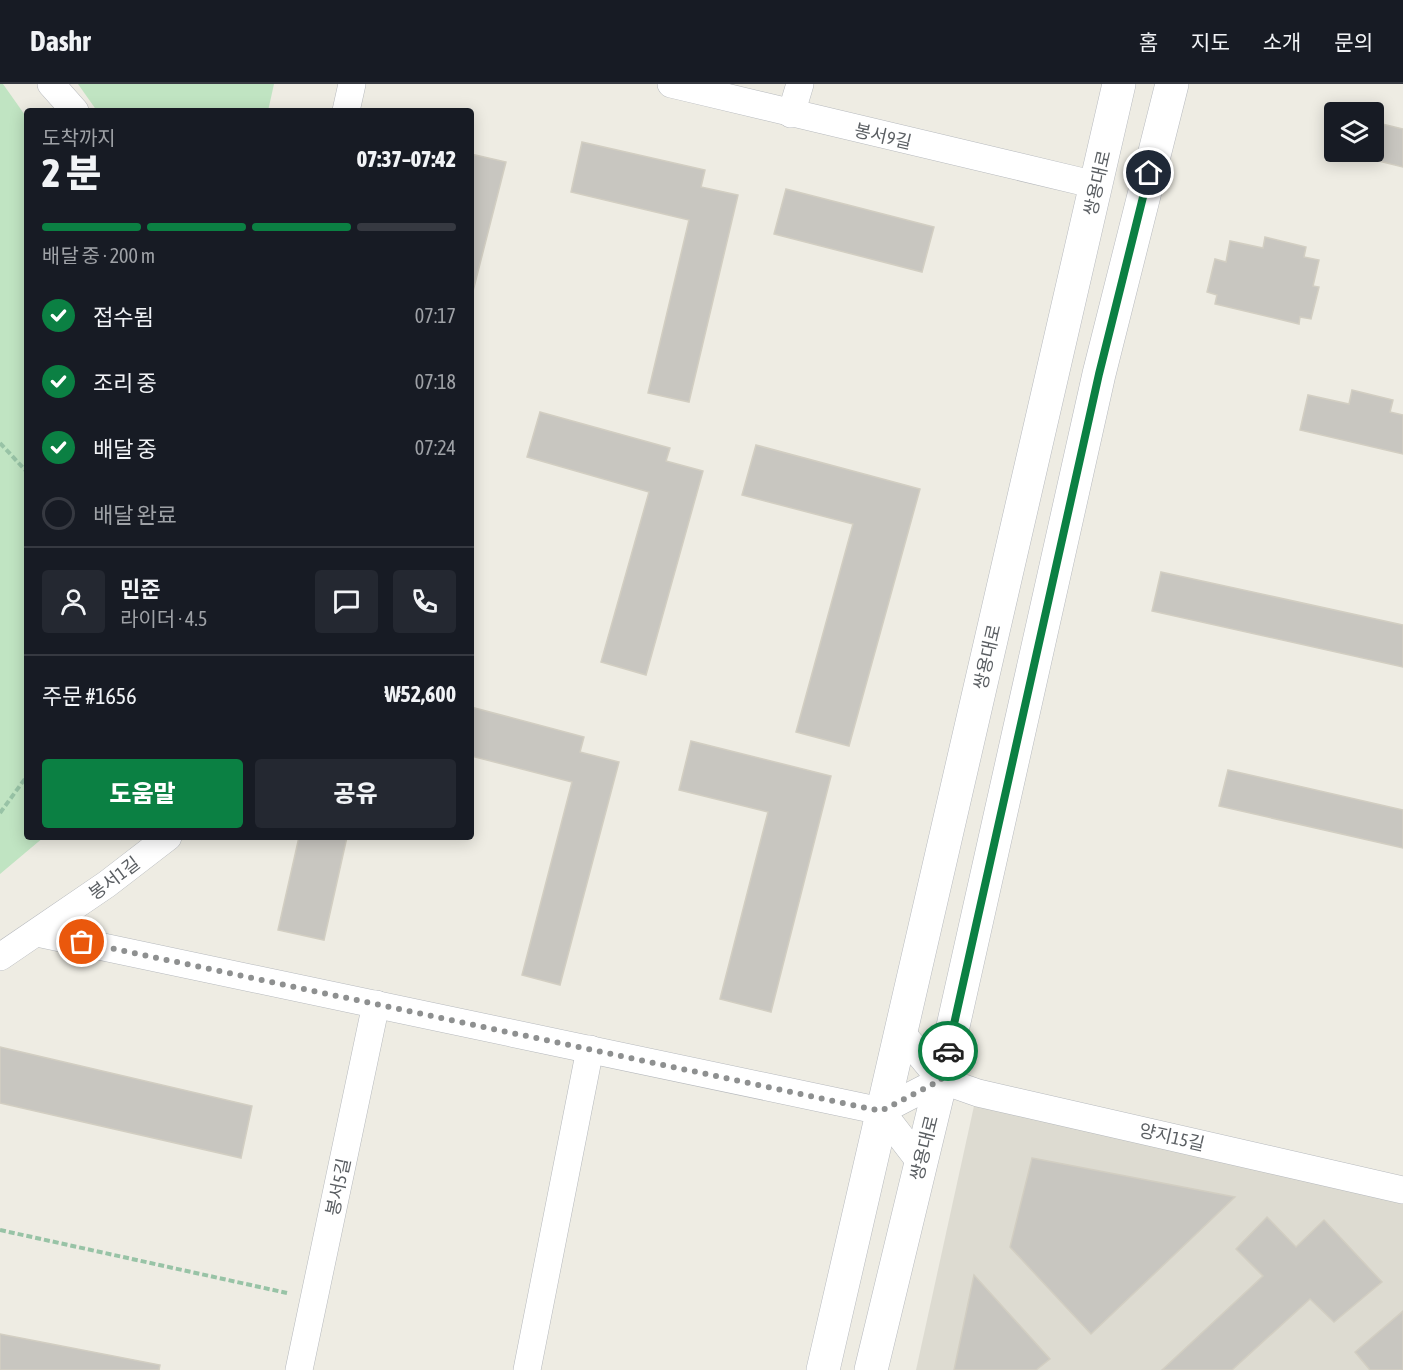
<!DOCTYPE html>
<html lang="ko">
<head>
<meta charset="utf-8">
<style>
  body { margin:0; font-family:"Asap Condensed","Noto Sans KR",sans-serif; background:#242831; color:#f1f3f6; height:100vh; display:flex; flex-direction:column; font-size:22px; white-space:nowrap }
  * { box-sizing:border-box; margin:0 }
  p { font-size:20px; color:#9ea1a6 }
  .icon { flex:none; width:33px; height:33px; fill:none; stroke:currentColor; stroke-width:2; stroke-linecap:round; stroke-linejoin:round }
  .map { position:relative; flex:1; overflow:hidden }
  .sheet { position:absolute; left:24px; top:24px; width:450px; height:732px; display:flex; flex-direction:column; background:#171b24; border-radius:6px; box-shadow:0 3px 15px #0003 }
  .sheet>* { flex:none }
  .tools { position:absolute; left:1324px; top:18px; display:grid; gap:12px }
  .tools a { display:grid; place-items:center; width:60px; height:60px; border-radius:6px; background:#171b24; box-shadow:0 3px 15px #0003; font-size:30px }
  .pin { position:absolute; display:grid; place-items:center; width:51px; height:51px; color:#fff; margin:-26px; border:3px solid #fff; border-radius:50%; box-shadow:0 2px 6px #0007 }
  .courier { position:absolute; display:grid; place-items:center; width:60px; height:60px; margin:-30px; border:4px solid #0b8043; border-radius:50%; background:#fff; color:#222; box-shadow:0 2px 8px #0007 }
  .headline em { font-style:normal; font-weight:800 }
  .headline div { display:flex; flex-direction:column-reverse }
  .headline { display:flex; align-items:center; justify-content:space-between; height:102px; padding:0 18px }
  h1 { font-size:39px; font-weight:800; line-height:45px }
  .bar { display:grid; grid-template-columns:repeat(4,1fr); gap:9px 6px; align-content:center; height:72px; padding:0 18px }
  .bar i { height:8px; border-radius:4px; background:#363941 }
  .bar .selected { background:#0b8043 }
  .bar p { grid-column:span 4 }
  .line { display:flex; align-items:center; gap:15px; padding:0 18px; border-top:2px solid #363941 }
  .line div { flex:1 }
  .round { display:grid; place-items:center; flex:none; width:63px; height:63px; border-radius:6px; background:#242831 }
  ol { padding:0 18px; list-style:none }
  li { display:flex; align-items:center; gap:18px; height:66px }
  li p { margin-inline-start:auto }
  li .icon { padding:6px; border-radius:50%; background:#0b8043; color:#fff; stroke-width:4 }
  li:last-child { color:#9ea1a6 }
  li i { width:33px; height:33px; border:3px solid #363941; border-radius:50% }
  .cta { display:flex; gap:12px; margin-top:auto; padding:12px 18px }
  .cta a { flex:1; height:69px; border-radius:6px; background:#0b8043; color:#fff; font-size:24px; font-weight:800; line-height:69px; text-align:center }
  .cta a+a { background:#242831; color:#f1f3f6 }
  header { display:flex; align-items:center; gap:36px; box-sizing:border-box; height:84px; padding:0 30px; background:#171b24; border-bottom:2px solid #363941 }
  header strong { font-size:28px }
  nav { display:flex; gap:33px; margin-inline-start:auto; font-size:21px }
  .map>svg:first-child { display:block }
  .education { fill:#dddbd1 }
  .green { fill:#c0e4c2 }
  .building { fill:#c8c6c0; stroke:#d2cec2; stroke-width:1.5 }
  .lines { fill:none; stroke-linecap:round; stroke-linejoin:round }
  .minor-casing { stroke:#b6b9bd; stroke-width:28 }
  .secondary-casing { stroke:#b7babf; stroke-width:34 }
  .path { stroke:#98c3a6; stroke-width:4; stroke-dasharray:6 3; stroke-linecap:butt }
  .minor { stroke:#fff; stroke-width:27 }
  .secondary { stroke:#fff; stroke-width:33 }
  .done { stroke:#8e9090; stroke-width:6; stroke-dasharray:0 10.8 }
  .route { stroke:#0b8043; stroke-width:8 }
  .labels { text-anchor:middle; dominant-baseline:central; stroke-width:5; stroke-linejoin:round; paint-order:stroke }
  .street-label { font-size:18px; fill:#5b5f63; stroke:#fff }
</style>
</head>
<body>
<header>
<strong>Dashr</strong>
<nav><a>홈</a><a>지도</a><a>소개</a><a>문의</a></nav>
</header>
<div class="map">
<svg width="1403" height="1286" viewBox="0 0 1403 1286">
  <rect width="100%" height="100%" fill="#eeece3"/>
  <polygon class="education" points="974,1022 1403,1115 1403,1286 916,1286"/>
  <g class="green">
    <polygon points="0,0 3,0 27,34 27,753 44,753 0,790"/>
    <polygon points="78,0 274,0 268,27 97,27"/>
  </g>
  <g class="building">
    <polygon points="1374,38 1403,45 1403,83 1362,73 1363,68 1374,68"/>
    <polygon points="582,58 705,86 701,103 738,111 689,318 648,309 689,136 571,108"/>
    <polygon points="471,70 506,78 471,215"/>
    <polygon points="786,105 934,143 922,188 774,150"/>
    <polygon points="1265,153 1306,163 1304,173 1319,176 1313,202 1319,203 1311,235 1300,233 1299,240 1215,220 1217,211 1207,208 1215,175 1226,178 1230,157 1263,164"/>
    <polygon points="1352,306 1393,316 1390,328 1403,331 1403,370 1300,346 1308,311 1349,320"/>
    <polygon points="540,328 670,364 666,377 703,387 646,591 601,578 649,408 527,373"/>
    <polygon points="756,361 920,405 849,662 796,648 853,440 742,411"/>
    <polygon points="1161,488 1403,541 1403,583 1152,527"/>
    <polygon points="471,623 584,653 580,668 619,678 560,901 522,891 572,698 471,672"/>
    <polygon points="691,657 831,692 771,928 720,915 768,728 679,706"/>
    <polygon points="1228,686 1403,726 1403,764 1219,722"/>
    <polygon points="299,753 347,753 324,856 278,846"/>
    <polygon points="0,963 252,1022 241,1074 0,1019"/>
    <polygon points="1032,1074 1235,1113 1091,1250 1010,1163"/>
    <polygon points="1267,1133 1296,1163 1324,1136 1382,1198 1334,1238 1310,1215 1232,1286 1162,1286 1263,1192 1236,1165"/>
    <polygon points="974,1191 1050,1275 1036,1286 954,1286"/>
    <polygon points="1403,1227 1403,1286 1370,1286 1355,1268"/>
    <polygon points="0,1250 160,1281 159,1286 0,1286"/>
  </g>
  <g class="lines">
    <defs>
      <g id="minor">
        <polyline points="51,0 75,27"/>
        <polyline points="671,0 1096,101"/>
        <polyline points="346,27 352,0"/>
        <polyline points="791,30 800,0"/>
        <polyline points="37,849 881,1027"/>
        <polyline points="0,873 107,800 168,753"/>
        <polyline points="900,947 941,996"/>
        <polyline points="941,996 978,1009 1403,1106"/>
        <polyline points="881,1027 941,996"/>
        <polyline points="881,1027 921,1079"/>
        <polyline points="299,1286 376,920"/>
        <polyline points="527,1286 590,965"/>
      </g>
      <g id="secondary">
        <polyline points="823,1286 1119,0"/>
        <polyline points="871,1286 941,996 1099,290 1172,0"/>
      </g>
    </defs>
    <use href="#minor" class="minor-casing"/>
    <use href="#secondary" class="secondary-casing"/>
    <g class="path">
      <polyline points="0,359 27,388"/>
      <polyline points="0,729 27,692"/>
      <polyline points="0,1146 287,1209"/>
    </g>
    <use href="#minor" class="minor"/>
    <use href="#secondary" class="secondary"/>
  </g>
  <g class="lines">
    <polyline class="done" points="82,858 881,1027 941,996 948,967"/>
    <polyline class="route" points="948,967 1099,290 1149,89"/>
  </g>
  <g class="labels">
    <g class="street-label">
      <text transform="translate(883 52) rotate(13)">봉서9길</text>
      <text transform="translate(1097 99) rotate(-77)">쌍용대로</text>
      <text transform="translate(987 573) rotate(-77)">쌍용대로</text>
      <text transform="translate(114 794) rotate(-37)">봉서1길</text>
      <text transform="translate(1172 1053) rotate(13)">양지15길</text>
      <text transform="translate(924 1064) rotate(-76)">쌍용대로</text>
      <text transform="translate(338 1103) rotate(-78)">봉서5길</text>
    </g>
  </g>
</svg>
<div class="tools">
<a><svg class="icon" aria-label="layers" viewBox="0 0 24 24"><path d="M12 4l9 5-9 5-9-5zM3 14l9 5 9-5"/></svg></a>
</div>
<div class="pin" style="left:82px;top:858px;background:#ea580c"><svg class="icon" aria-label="bag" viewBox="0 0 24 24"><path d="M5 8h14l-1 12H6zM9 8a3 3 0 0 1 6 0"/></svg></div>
<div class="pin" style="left:1149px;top:89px;background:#1f2937"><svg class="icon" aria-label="home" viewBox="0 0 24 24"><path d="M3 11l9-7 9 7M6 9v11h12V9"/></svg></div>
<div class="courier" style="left:948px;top:967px"><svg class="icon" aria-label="car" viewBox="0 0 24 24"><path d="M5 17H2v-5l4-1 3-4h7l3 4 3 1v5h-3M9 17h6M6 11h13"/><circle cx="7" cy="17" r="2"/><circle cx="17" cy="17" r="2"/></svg></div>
<section class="sheet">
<div class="headline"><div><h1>2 분</h1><p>도착까지</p></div><em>07:37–07:42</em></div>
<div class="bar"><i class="selected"></i><i class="selected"></i><i class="selected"></i><i></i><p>배달 중 · 200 m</p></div>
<ol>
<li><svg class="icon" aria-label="check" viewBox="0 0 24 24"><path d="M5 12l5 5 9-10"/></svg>접수됨<p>07:17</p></li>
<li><svg class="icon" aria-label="check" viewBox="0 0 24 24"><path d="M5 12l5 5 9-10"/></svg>조리 중<p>07:18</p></li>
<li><svg class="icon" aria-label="check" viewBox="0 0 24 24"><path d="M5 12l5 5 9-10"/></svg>배달 중<p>07:24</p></li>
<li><i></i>배달 완료</li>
</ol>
<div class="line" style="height:108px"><a class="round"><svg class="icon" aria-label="person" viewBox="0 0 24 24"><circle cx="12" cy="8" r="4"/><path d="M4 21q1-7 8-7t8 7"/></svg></a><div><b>민준</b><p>라이더 · 4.5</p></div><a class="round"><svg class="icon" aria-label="chat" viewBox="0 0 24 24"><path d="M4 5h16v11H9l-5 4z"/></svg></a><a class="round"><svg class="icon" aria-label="phone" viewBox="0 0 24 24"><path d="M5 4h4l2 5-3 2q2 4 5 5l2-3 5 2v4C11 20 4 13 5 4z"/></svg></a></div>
<div class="line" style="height:78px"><div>주문 #1656</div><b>₩52,600</b></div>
<div class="cta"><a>도움말</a><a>공유</a></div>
</section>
</div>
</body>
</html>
